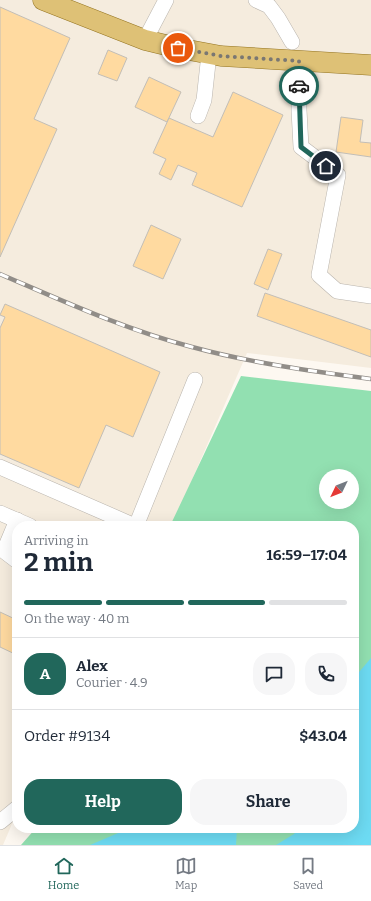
<!DOCTYPE html>
<html lang="en">
<head>
<meta charset="utf-8">
<style>
  body { margin:0; font-family:Bitter,serif; background:#f6f6f7; color:#1f2937; height:100vh; display:flex; flex-direction:column; font-size:15px; white-space:nowrap }
  * { box-sizing:border-box; margin:0 }
  p { font-size:13px; color:#747a83 }
  .icon { flex:none; width:22px; height:22px; fill:none; stroke:currentColor; stroke-width:2; stroke-linecap:round; stroke-linejoin:round }
  .map { position:relative; flex:1; overflow:hidden }
  .details { position:absolute; left:12px; top:521px; width:347px; height:312px; display:flex; flex-direction:column; background:#fff; border-radius:16px; box-shadow:0 4px 16px #0002 }
  .details>* { flex:none }
  .needle { width:26px; rotate:227deg }
  .tools { position:absolute; left:319px; top:469px; display:grid; gap:8px }
  .tools a { display:grid; place-items:center; width:40px; height:40px; border-radius:50%; background:#fff; box-shadow:0 4px 16px #0002; font-size:20px }
  .pin { position:absolute; display:grid; place-items:center; width:34px; height:34px; color:#fff; margin:-17px; border:2px solid #fff; border-radius:50%; box-shadow:0 1px 4px #0007 }
  .courier { position:absolute; display:grid; place-items:center; width:40px; height:40px; margin:-20px; border:3px solid #21675b; border-radius:50%; background:#fff; color:#222; box-shadow:0 1px 5px #0007 }
  .headline em { font-style:normal; font-weight:700 }
  .headline div { display:flex; flex-direction:column-reverse }
  .headline { display:flex; align-items:center; justify-content:space-between; height:68px; padding:0 12px }
  h1 { font-size:26px; font-weight:700; line-height:30px }
  .bar { display:grid; grid-template-columns:repeat(4,1fr); gap:6px 4px; align-content:center; height:48px; padding:0 12px }
  .bar i { height:5px; border-radius:3px; background:#e0e1e3 }
  .bar .active { background:#21675b }
  .bar p { grid-column:span 4 }
  .line { display:flex; align-items:center; gap:10px; padding:0 12px; border-top:1px solid #e0e1e3 }
  .line div { flex:1 }
  .round { display:grid; place-items:center; flex:none; width:42px; height:42px; border-radius:16px; background:#f6f6f7 }
  .button { display:flex; gap:8px; margin-top:auto; padding:8px 12px }
  .button a { flex:1; height:46px; border-radius:16px; background:#21675b; color:#fff; font-size:16px; font-weight:700; line-height:46px; text-align:center }
  .button a+a { background:#f6f6f7; color:#1f2937 }
  .menu { display:flex; justify-content:space-around; align-items:center; height:56px; border-top:1px solid #e0e1e3; background:#fff; font-size:11px; color:#747a83 }
  .menu a { display:grid; justify-items:center; gap:2px }
  .menu .active { color:#21675b }
  .map>svg:first-child { display:block }
  .built { fill:#f5ecde }
  .green { fill:#92e0b1; fill-rule:evenodd }
  .water { fill:#6ddbf3 }
  .building { fill:#ffdaa0; stroke:#c2beb7 }
  .lines { fill:none; stroke-linecap:round; stroke-linejoin:round }
  .minor-casing { stroke:#b9b4ad; stroke-width:16 }
  .major-casing { stroke:#947421; stroke-width:21 }
  .minor { stroke:#fff; stroke-width:15 }
  .major { stroke:#dec176; stroke-width:20 }
  .rail-casing { stroke:#918d88; stroke-width:4.5 }
  .rail { stroke:#fff; stroke-width:3; stroke-dasharray:9; stroke-linecap:butt }
  .done { stroke:#7a7772; stroke-width:4; stroke-dasharray:0 7.2 }
  .route { stroke:#21675b; stroke-width:5 }
</style>
</head>
<body>
<div class="map">
<svg width="371" height="845" viewBox="0 0 371 845">
  <rect width="100%" height="100%" fill="#fdf8f1"/>
  <polygon class="built" points="0,0 371,0 371,368 247,353 172,526 17,526 17,812 3,845 0,845"/>
  <path class="green" d="M 241,376 L 371,391 L 371,845 L 21,845 L 36,828 L 354,828 L 354,526 L 170,526 ZM 326,476 L 352,476 L 352,502 L 326,502 Z"/>
  <g class="water">
    <polygon points="371,658 371,845 276,845 294,834 299,828 354,828 354,678"/>
    <polygon points="130,828 237,828 236,845 90,845"/>
  </g>
  <g class="building">
    <polygon points="0,7 70,38 34,119 57,129 0,257"/>
    <polygon points="108,50 127,58 117,81 98,74"/>
    <polygon points="149,77 181,92 167,122 135,107"/>
    <polygon points="233,92 283,115 242,207 192,185 197,173 178,165 171,180 159,174 166,159 153,153 169,118 213,137"/>
    <polygon points="341,117 363,120 360,142 371,143 371,157 336,152"/>
    <polygon points="151,225 181,239 163,279 133,266"/>
    <polygon points="268,249 282,254 268,290 254,284"/>
    <polygon points="265,293 371,330 371,357 257,316"/>
    <polygon points="5,304 160,372 133,437 106,425 79,488 0,454 0,328 5,317 0,315"/>
    <polygon points="0,612 17,620 17,655 0,647"/>
  </g>
  <g class="lines">
    <defs>
      <g id="minor">
        <polyline points="256,0 269,6 278,18 292,42"/>
        <polyline points="145,40 166,0"/>
        <polyline points="299,61 299,110 301,147 338,175 319,275 337,291 371,296"/>
        <polyline points="198,116 204,100 209,54"/>
        <polyline points="0,467 135,526"/>
        <polyline points="0,513 30,526"/>
        <polyline points="17,520 4,551 17,561"/>
        <polyline points="136,526 195,380"/>
        <polyline points="0,822 17,808"/>
      </g>
      <polyline id="major" points="43,0 145,40 178,48 221,56 371,65"/>
    </defs>
    <use href="#minor" class="minor-casing"/>
    <use href="#major" class="major-casing"/>
    <use href="#minor" class="minor"/>
    <use href="#major" class="major"/>
    <defs>
      <path id="rail" d="M 0,274 C 63,301 126,330 192,347 C 251,363 311,371 371,379"/>
    </defs>
    <use href="#rail" class="rail-casing"/>
    <use href="#rail" class="rail"/>
  </g>
  <g class="lines">
    <polyline class="done" points="178,48 221,56 299,61 299,86"/>
    <polyline class="route" points="299,86 301,147 326,166"/>
  </g>
</svg>
<div class="tools">
<a><svg class="needle" viewBox="-14 -14 28 28"><path d="M0-13l5 13h-10z" fill="#e53935"/><path d="M0 13l5-13h-10z" fill="#747a83"/></svg></a>
</div>
<div class="pin" style="left:178px;top:48px;background:#ea580c"><svg class="icon" aria-label="bag" viewBox="0 0 24 24"><path d="M5 8h14l-1 12H6zM9 8a3 3 0 0 1 6 0"/></svg></div>
<div class="pin" style="left:326px;top:166px;background:#1f2937"><svg class="icon" aria-label="home" viewBox="0 0 24 24"><path d="M3 11l9-7 9 7M6 9v11h12V9"/></svg></div>
<div class="courier" style="left:299px;top:86px"><svg class="icon" aria-label="car" viewBox="0 0 24 24"><path d="M5 17H2v-5l4-1 3-4h7l3 4 3 1v5h-3M9 17h6M6 11h13"/><circle cx="7" cy="17" r="2"/><circle cx="17" cy="17" r="2"/></svg></div>
<section class="details">
<div class="headline"><div><h1>2 min</h1><p>Arriving in</p></div><em>16:59–17:04</em></div>
<div class="bar"><i class="active"></i><i class="active"></i><i class="active"></i><i></i><p>On the way · 40 m</p></div>
<div class="line" style="height:72px"><b class="round" style="background:#21675b;color:#fff">A</b><div><b>Alex</b><p>Courier · 4.9</p></div><a class="round"><svg class="icon" aria-label="chat" viewBox="0 0 24 24"><path d="M4 5h16v11H9l-5 4z"/></svg></a><a class="round"><svg class="icon" aria-label="phone" viewBox="0 0 24 24"><path d="M5 4h4l2 5-3 2q2 4 5 5l2-3 5 2v4C11 20 4 13 5 4z"/></svg></a></div>
<div class="line" style="height:52px"><div>Order #9134</div><b>$43.04</b></div>
<div class="button"><a>Help</a><a>Share</a></div>
</section>
</div>
<nav class="menu">
<a class="active"><svg class="icon" aria-label="home" viewBox="0 0 24 24"><path d="M3 11l9-7 9 7M6 9v11h12V9"/></svg>Home</a>
<a><svg class="icon" aria-label="map" viewBox="0 0 24 24"><path d="M3 6l6-2 6 2 6-2v14l-6 2-6-2-6 2zM9 4v14M15 6v14"/></svg>Map</a>
<a><svg class="icon" aria-label="saved" viewBox="0 0 24 24"><path d="M7 4h10v16l-5-4-5 4z"/></svg>Saved</a>
</nav>
</body>
</html>
